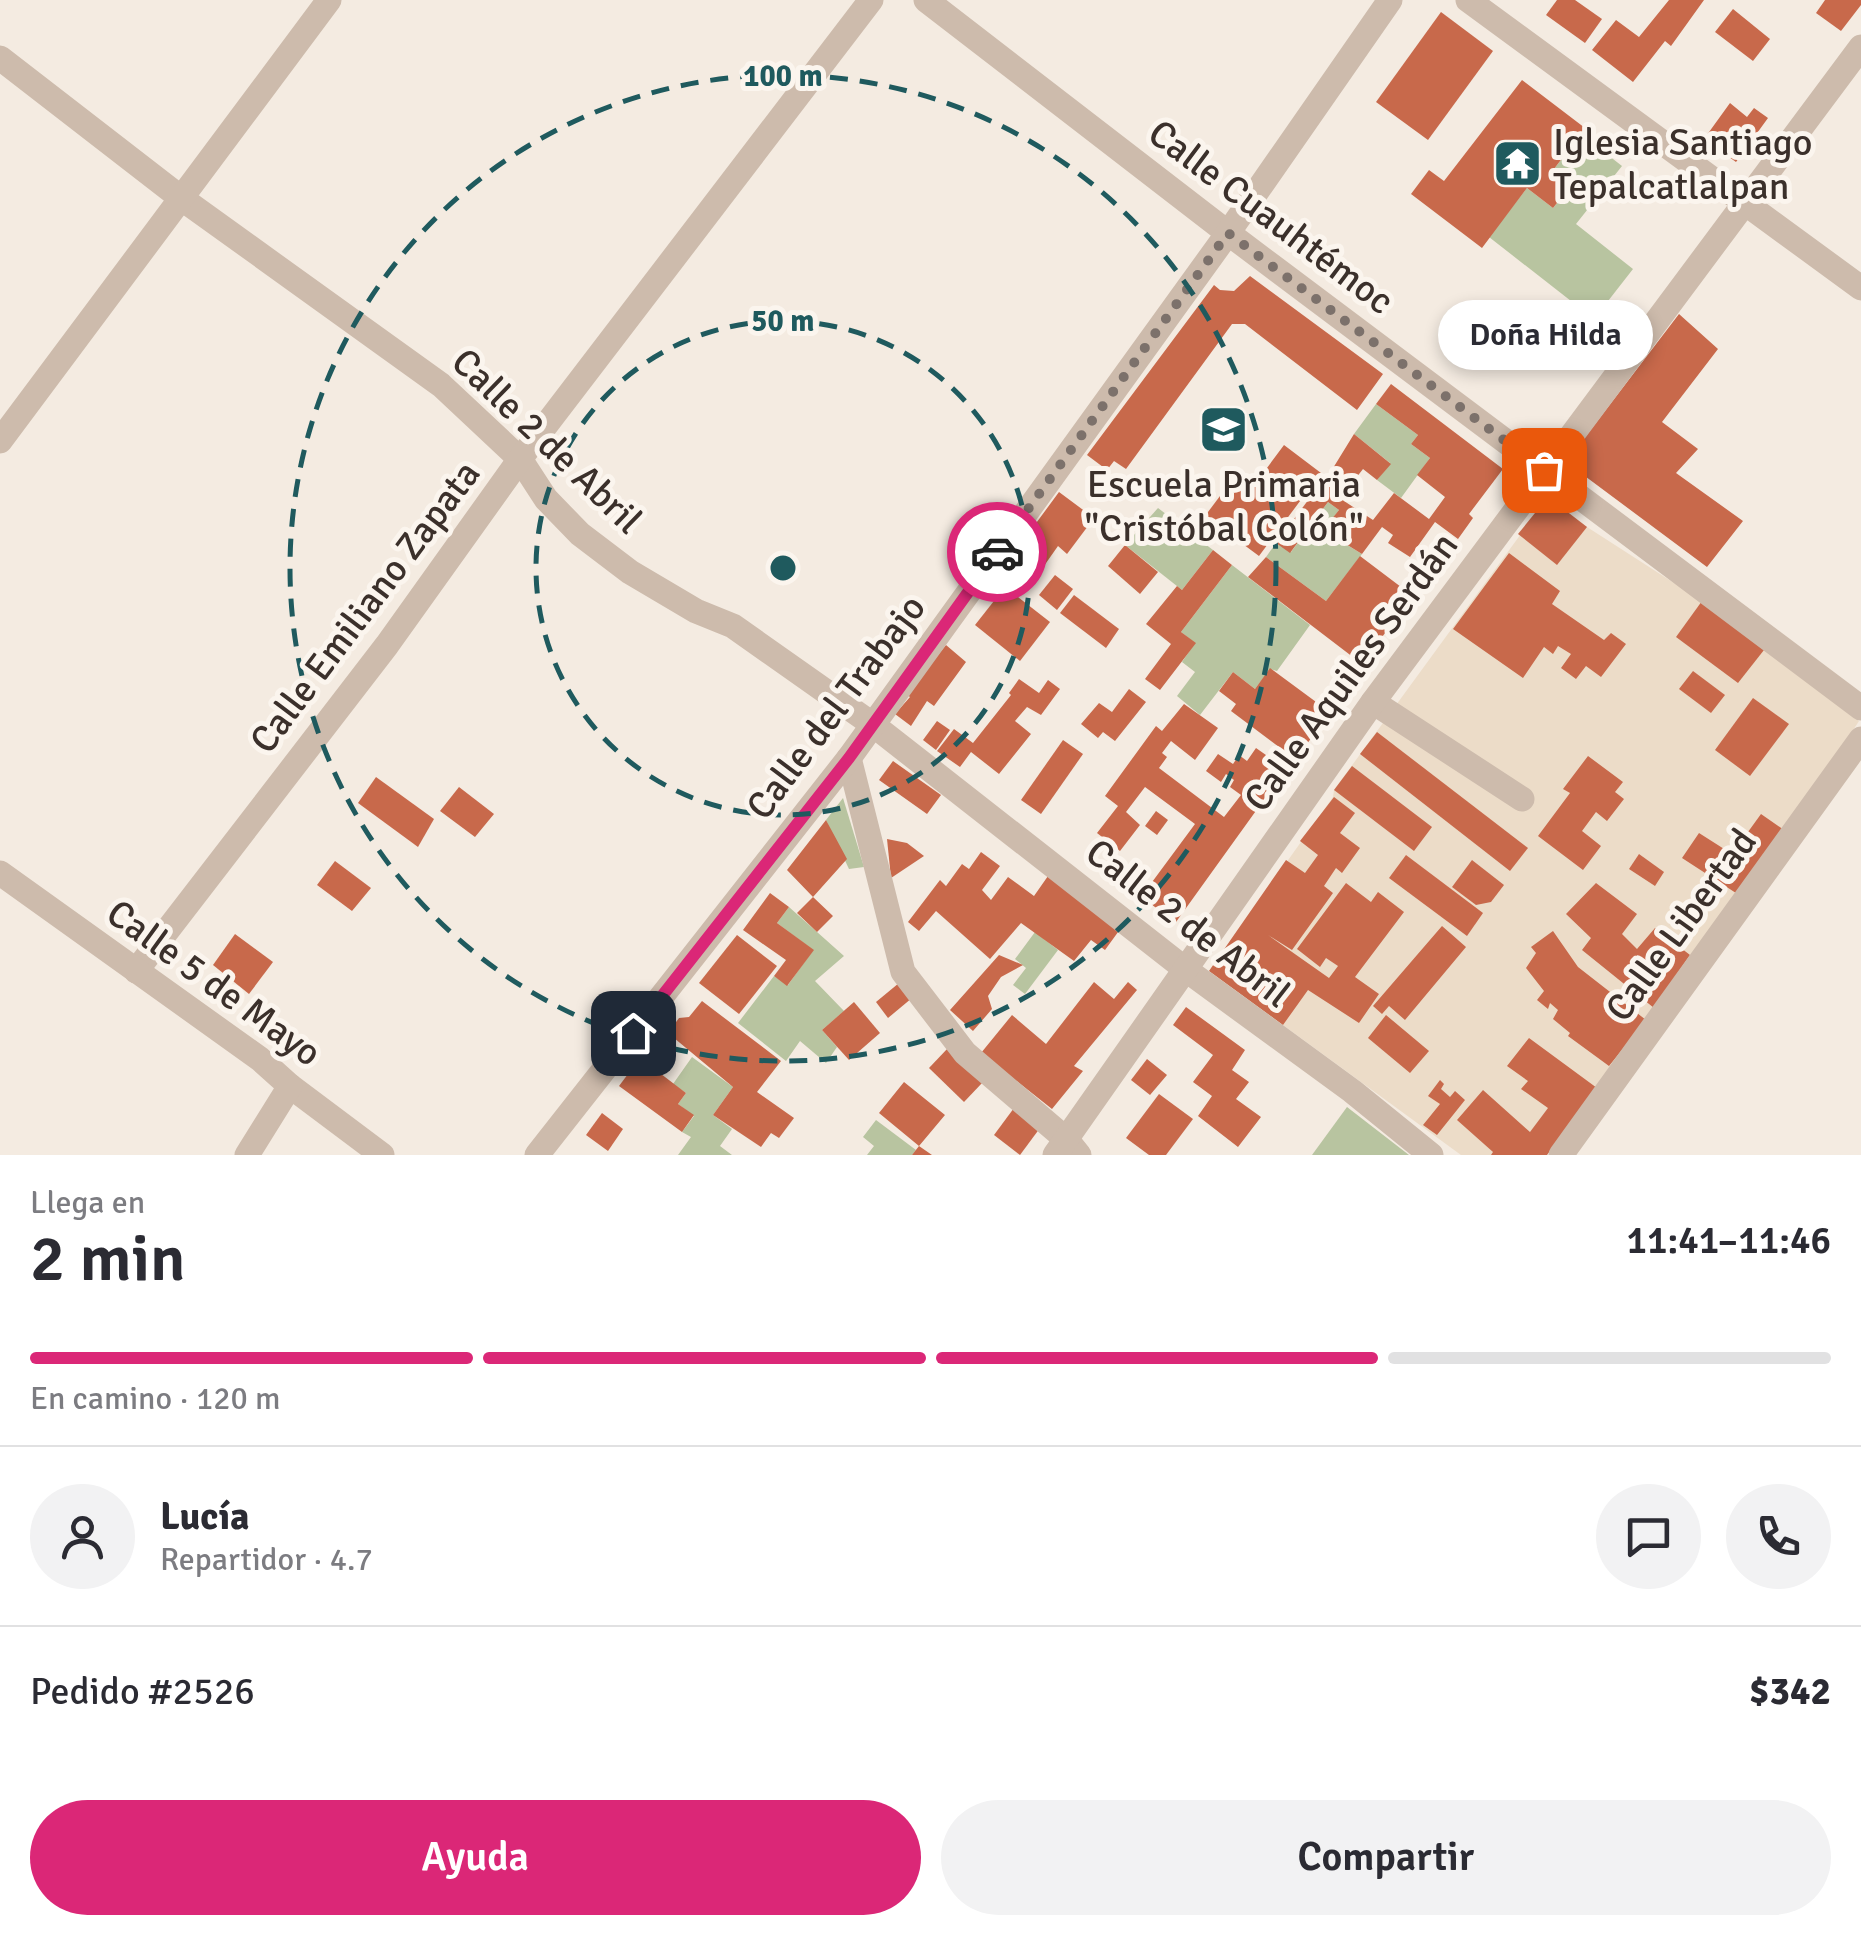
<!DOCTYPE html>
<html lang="es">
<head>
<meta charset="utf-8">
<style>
  body { margin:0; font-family:Signika,sans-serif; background:#f2f2f3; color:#2b2b33; height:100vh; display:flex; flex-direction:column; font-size:38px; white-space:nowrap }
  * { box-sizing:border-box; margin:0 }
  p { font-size:32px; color:#7c7c81 }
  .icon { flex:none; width:55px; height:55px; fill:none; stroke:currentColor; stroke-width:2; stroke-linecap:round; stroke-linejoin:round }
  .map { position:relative; height:1155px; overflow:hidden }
  .panel { display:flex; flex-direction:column; background:#fff; flex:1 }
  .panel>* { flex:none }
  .pin { position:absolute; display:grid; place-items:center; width:85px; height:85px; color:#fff; margin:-42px; border-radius:20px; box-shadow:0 5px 15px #0006 }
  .courier { position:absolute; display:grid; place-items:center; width:100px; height:100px; margin:-50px; border:8px solid #db2777; border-radius:50%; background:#fff; color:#222; box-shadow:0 2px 12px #0007 }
  .bubble { position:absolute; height:70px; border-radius:35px; background:#fff; box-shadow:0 5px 15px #0003; font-size:32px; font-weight:600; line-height:70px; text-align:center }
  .overview em { font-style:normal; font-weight:600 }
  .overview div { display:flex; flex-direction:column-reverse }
  .overview { display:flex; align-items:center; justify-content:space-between; height:170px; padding:0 30px }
  h1 { font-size:65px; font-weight:600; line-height:75px }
  .bar { display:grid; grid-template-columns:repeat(4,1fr); gap:15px 10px; align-content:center; height:120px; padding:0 30px }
  .bar i { height:12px; border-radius:8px; background:#e1e1e2 }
  .bar .active { background:#db2777 }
  .bar p { grid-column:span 4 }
  .line { display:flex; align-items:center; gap:25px; padding:0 30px; border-top:2px solid #e1e1e2 }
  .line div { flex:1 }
  .round { display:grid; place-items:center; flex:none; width:105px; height:105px; border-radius:52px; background:#f2f2f3 }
  .primary-button { display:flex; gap:20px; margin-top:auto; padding:20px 30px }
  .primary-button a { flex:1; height:115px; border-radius:60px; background:#db2777; color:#fff; font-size:40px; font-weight:600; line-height:115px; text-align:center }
  .primary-button a+a { background:#f2f2f3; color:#2b2b33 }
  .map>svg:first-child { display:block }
  .green { fill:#b8c4a0 }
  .plaza { fill:#ecdcc8 }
  .building { fill:#c8694b }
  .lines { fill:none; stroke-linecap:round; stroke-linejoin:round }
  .minor { stroke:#cdbbac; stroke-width:25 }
  .tertiary { stroke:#cdbbac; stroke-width:25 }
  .done { stroke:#7c716b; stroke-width:10; stroke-dasharray:0 18 }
  .route { stroke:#db2777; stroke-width:12 }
  .ring { fill:none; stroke:#1f5a5e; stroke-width:5; stroke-dasharray:18 12 }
  .labels { text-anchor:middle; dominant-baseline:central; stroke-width:10; stroke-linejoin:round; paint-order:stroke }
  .poi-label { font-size:38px; fill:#3b302b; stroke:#fbf5ee; text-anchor:start }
  .street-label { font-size:38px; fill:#3b302b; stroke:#fbf5ee }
  .centre { fill:#1f5a5e; stroke:#fbf5ee; stroke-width:5 }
  .ring-label { font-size:30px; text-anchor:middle; font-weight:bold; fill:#1f5a5e; stroke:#fbf5ee; stroke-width:10; stroke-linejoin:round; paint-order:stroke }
</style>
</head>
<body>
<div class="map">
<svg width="1861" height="1155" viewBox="0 0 1861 1155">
  <rect width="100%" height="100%" fill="#f4ebe1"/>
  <g class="green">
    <polygon points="1581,134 1622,166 1576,224 1633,269 1594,319 1489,237 1527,188 1553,208 1573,184 1554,169"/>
    <polygon points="1376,404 1418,435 1411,444 1430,458 1401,498 1377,480 1390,463 1354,434"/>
    <polygon points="1328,502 1339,510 1324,531 1362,554 1326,601 1266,557 1276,543 1291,552"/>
    <polygon points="1158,508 1213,550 1182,590 1125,545"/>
    <polygon points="1232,565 1310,625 1277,671 1270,669 1255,689 1233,672 1200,715 1177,696 1195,672 1182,662 1195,643 1181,632"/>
    <polygon points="843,798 864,867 849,869 826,820"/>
    <polygon points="789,907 844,956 815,981 844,1011 822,1030 837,1047 826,1063 800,1041 786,1061 738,1023 774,976 788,985 813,950 777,923"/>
    <polygon points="1035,932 1058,950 1025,994 1013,985 1026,968 1015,959"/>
    <polygon points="692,1057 733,1087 713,1115 732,1129 720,1146 732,1155 678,1155 691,1137 682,1132 694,1116 678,1104 686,1093 673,1084"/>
    <polygon points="1347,1107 1409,1155 1312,1155"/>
    <polygon points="876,1120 916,1150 912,1155 867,1155 874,1146 863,1137"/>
  </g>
  <polygon class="plaza" points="1548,497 1587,527 1702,601 1859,721 1815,789 1547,1155 1461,1155 1209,971 1333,797 1334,790"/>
  <g class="building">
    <polygon points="1557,0 1575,0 1602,19 1585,43 1546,15"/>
    <polygon points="1669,0 1704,0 1671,46 1665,41 1633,82 1592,50 1616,20 1639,37"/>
    <polygon points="1825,0 1861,0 1861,5 1841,31 1816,13"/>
    <polygon points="1733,9 1770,39 1753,61 1715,32"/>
    <polygon points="1441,12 1493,51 1428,140 1376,102"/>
    <polygon points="1522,80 1585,128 1554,169 1573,183 1553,208 1527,188 1482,248 1411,194 1429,170 1444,181"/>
    <polygon points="1730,103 1747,117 1754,108 1768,118 1736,162 1704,139"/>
    <polygon points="1250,276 1383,374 1357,410 1245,324 1232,324 1126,469 1114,461 1107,470 1087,455 1214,285 1220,290 1234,291"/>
    <polygon points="1679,314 1718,349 1662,422 1698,449 1676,473 1743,521 1707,567 1566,462"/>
    <polygon points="1391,384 1503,469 1469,514 1473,518 1458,539 1435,522 1410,557 1388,543 1393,535 1382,527 1362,554 1323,530 1339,510 1328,502 1290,553 1276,543 1327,475 1351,493 1344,501 1373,520 1394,493 1429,519 1445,497 1417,475 1430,458 1411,444 1418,435 1376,404"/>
    <polygon points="1354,434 1391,464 1377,480 1363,469 1349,487 1330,473"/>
    <polygon points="1284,445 1321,473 1259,556 1205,516 1235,476 1252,488"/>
    <polygon points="1059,492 1094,518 1067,554 1058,546 1032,583 1006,564"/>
    <polygon points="1548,497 1587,527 1557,565 1518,534"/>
    <polygon points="1125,545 1158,572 1140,594 1108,566"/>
    <polygon points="1213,550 1232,565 1181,632 1196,643 1160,690 1145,679 1171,644 1146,624 1177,586 1182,590"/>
    <polygon points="1509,553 1560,591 1552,604 1604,640 1611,633 1626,644 1601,677 1586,666 1576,679 1561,668 1571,654 1558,646 1553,654 1544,647 1523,678 1453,629"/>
    <polygon points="1360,556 1401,587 1376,620 1388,629 1362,664 1248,577 1266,557 1326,601"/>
    <polygon points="1055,575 1073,589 1057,610 1039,595"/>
    <polygon points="1005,587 1050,622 1020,661 975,625"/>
    <polygon points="1074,595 1119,629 1106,648 1060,613"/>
    <polygon points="1702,601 1764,650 1738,683 1676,637"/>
    <polygon points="946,645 966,662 934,706 927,701 911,726 895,714 910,697 906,694"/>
    <polygon points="1270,668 1331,713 1295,759 1231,711 1236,704 1219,691 1233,672 1255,689"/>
    <polygon points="1693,671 1725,695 1711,713 1679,689"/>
    <polygon points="1019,679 1039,693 1048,680 1060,689 1041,715 1027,707 1015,721 1031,734 999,774 971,752 960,767 937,751 954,729 973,743 1011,695 1009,693"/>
    <polygon points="1129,689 1146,702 1115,741 1103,732 1098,738 1081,724 1099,703 1112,712"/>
    <polygon points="1753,698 1789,724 1750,776 1715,750"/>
    <polygon points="1184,704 1218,728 1195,760 1171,741 1162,753 1167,757 1159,768 1224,817 1241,795 1230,787 1234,780 1226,774 1221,782 1206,771 1218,754 1233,764 1239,755 1247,761 1256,748 1286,769 1176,922 1141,897 1195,824 1145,787 1126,812 1140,825 1120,851 1097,833 1118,806 1105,796 1156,726 1162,731"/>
    <polygon points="937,721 950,730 936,750 923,740"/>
    <polygon points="1377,732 1528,848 1510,871 1360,754"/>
    <polygon points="1063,740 1083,754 1041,814 1021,800"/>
    <polygon points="1588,756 1623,782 1615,792 1624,799 1607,821 1596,812 1582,831 1601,846 1583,870 1538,836 1570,793 1563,789"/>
    <polygon points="893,761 941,795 927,814 879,780"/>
    <polygon points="1352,766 1432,827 1414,851 1334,790"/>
    <polygon points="376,777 434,819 418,847 358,803"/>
    <polygon points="459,787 494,814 475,837 440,811"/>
    <polygon points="1334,797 1355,813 1340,833 1360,848 1342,873 1336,868 1324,886 1333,893 1292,950 1268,935 1329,978 1338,966 1326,958 1320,967 1297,949 1346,883 1371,902 1378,892 1404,912 1355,977 1379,994 1359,1023 1308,990 1283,1025 1209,971 1286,860 1305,873 1318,855 1300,841"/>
    <polygon points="1156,811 1168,820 1157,835 1145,826"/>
    <polygon points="1761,814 1784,830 1739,895 1682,858 1699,833 1732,854"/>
    <polygon points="826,820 847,859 813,897 833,916 817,932 797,913 813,897 787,870"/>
    <polygon points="887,839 907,843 924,856 891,878"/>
    <polygon points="981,852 1000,866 982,890 991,900 1008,877 1034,896 1048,876 1121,928 1105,950 1091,940 1074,961 1021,923 990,959 936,911 919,931 908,922 940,880 946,886 962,864 969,869"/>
    <polygon points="1639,854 1664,872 1655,886 1629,869"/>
    <polygon points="1406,855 1483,913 1467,936 1389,878"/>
    <polygon points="1472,860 1504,885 1491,902 1476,905 1452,887"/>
    <polygon points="335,861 371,888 352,911 317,885"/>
    <polygon points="1596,883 1637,914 1622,934 1637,949 1655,928 1690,955 1654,1008 1582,950 1591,938 1566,914"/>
    <polygon points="770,893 789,907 777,923 814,950 787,986 774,976 786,960 743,930"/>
    <polygon points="1442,926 1466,947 1405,1020 1389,1006 1382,1014 1373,1006"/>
    <polygon points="1553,931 1578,967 1646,1020 1609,1066 1568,1036 1570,1033 1553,1019 1558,1010 1550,1003 1548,1009 1537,1000 1544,991 1526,968 1536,953 1531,947"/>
    <polygon points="235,934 273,962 249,994 213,965"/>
    <polygon points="737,935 777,966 739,1014 699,983"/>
    <polygon points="999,955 1023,965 1001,977 988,996 992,1009 973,1031 950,1010"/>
    <polygon points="1094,982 1114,999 1128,982 1137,990 1074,1066 1083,1071 1052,1109 981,1053 1012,1015 1046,1044"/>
    <polygon points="899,983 912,998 888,1018 876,1002"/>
    <polygon points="702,1001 781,1061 757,1092 794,1118 779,1138 771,1133 761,1147 713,1115 733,1087 668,1033 679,1018 689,1017"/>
    <polygon points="854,1002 880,1033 849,1060 822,1030"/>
    <polygon points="1186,1007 1245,1050 1232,1070 1249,1082 1236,1099 1261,1117 1238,1147 1198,1116 1212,1096 1193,1082 1213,1055 1173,1025"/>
    <polygon points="1386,1015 1429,1051 1410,1073 1368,1038"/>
    <polygon points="1529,1038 1597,1088 1547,1155 1491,1155 1493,1152 1457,1120 1483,1090 1530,1132 1548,1108 1521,1089 1528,1081 1507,1066"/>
    <polygon points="948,1048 983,1082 964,1102 929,1068"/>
    <polygon points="640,1058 686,1093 678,1104 694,1115 682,1132 619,1086"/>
    <polygon points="1147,1059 1167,1075 1150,1095 1131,1080"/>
    <polygon points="1440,1080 1444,1084 1441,1089 1450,1097 1455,1091 1465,1100 1437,1135 1423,1125 1440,1104 1428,1096"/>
    <polygon points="904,1082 945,1115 919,1146 932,1155 912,1155 919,1146 879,1113"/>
    <polygon points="1159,1094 1193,1119 1166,1155 1149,1155 1126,1138"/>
    <polygon points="1014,1108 1040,1128 1020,1155 994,1135"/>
    <polygon points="602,1113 623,1129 608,1151 586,1135"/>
  </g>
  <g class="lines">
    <g class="minor">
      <polyline points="926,0 1228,233 1861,708"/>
      <polyline points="1468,0 1861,288"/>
      <polyline points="0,58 181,198 441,385 520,459 546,499 580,534 630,572 696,611 733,626 872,724 1185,969 1352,1091 1431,1155"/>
      <polyline points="0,441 329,0"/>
      <polyline points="1373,702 1522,799"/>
      <polyline points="849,758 903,972 965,1053 1067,1140 1079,1155"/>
      <polyline points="136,971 387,645 520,459 871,0"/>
      <polyline points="290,1086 382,1155"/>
      <polyline points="537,1155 849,758 1228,233 1390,0"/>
      <polyline points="1055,1155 1373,702 1861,47"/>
      <polyline points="1561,1155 1861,739"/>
    </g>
    <polyline class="tertiary" points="0,873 260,1059 290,1086 247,1155"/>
  </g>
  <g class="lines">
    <polyline class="done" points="997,552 1228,233 1544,470"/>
    <polyline class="route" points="633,1033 849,758 997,552"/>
  </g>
  <g class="ring">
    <circle cx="783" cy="568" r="247"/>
    <circle cx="783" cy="568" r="493"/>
  </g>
  <defs>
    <symbol id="temple-square" viewBox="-11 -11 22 22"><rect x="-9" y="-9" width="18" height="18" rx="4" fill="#1f5a5e" stroke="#fbf5ee"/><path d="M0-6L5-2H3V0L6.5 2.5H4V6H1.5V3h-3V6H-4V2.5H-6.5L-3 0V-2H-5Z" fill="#fff"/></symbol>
    <symbol id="school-square" viewBox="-11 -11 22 22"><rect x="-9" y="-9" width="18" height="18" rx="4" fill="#1f5a5e" stroke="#fbf5ee"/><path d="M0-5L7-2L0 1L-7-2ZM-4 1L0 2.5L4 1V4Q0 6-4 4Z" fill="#fff"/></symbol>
  </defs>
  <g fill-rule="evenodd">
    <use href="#temple-square" x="1490" y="136" width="55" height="55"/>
    <use href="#school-square" x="1196" y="402" width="55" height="55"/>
  </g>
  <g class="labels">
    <g class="poi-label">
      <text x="1553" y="142">Iglesia Santiago<tspan x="1553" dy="44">Tepalcatlalpan</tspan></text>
      <text x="1224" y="484" text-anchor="middle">Escuela Primaria<tspan x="1224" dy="44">"Cristóbal Colón"</tspan></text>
    </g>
    <g class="street-label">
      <text transform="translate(1271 217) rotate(37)">Calle Cuauhtémoc</text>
      <text transform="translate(547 441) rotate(44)">Calle 2 de Abril</text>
      <text transform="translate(365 607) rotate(-53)">Calle Emiliano Zapata</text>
      <text transform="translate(1351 672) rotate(-54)">Calle Aquiles Serdán</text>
      <text transform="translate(836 707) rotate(-53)">Calle del Trabajo</text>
      <text transform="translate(1188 923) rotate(38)">Calle 2 de Abril</text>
      <text transform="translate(1681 925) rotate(-54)">Calle Libertad</text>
      <text transform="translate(214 983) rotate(36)">Calle 5 de Mayo</text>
    </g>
  </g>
  <circle cx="783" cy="568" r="15" class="centre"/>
  <g class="ring-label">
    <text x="783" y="86">100 m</text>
    <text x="783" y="331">50 m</text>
  </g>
</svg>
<div class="pin" style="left:1544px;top:470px;background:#ea580c"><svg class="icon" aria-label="bag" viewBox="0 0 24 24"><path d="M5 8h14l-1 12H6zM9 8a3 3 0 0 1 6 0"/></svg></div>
<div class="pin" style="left:633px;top:1033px;background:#1f2937"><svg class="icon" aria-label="home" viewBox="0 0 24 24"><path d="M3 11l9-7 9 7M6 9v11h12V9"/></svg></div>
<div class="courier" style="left:997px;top:552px"><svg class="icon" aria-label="car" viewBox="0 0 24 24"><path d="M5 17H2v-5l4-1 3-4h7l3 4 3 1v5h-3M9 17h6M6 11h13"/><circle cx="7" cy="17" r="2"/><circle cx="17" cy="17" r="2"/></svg></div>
<div class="bubble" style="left:1438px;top:300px;width:215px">Doña Hilda</div>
</div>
<section class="panel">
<div class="overview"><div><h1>2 min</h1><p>Llega en</p></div><em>11:41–11:46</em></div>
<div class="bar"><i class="active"></i><i class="active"></i><i class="active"></i><i></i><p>En camino · 120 m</p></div>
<div class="line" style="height:180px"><a class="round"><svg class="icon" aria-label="person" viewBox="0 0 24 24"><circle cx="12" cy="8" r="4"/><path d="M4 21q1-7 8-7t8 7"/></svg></a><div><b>Lucía</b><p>Repartidor · 4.7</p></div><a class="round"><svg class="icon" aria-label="chat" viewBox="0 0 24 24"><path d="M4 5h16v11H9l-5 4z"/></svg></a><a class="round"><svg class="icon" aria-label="phone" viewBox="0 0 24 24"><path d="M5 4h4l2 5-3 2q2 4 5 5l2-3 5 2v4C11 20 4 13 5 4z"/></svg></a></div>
<div class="line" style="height:130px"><div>Pedido #2526</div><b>$342</b></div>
<div class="primary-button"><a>Ayuda</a><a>Compartir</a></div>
</section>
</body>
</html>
